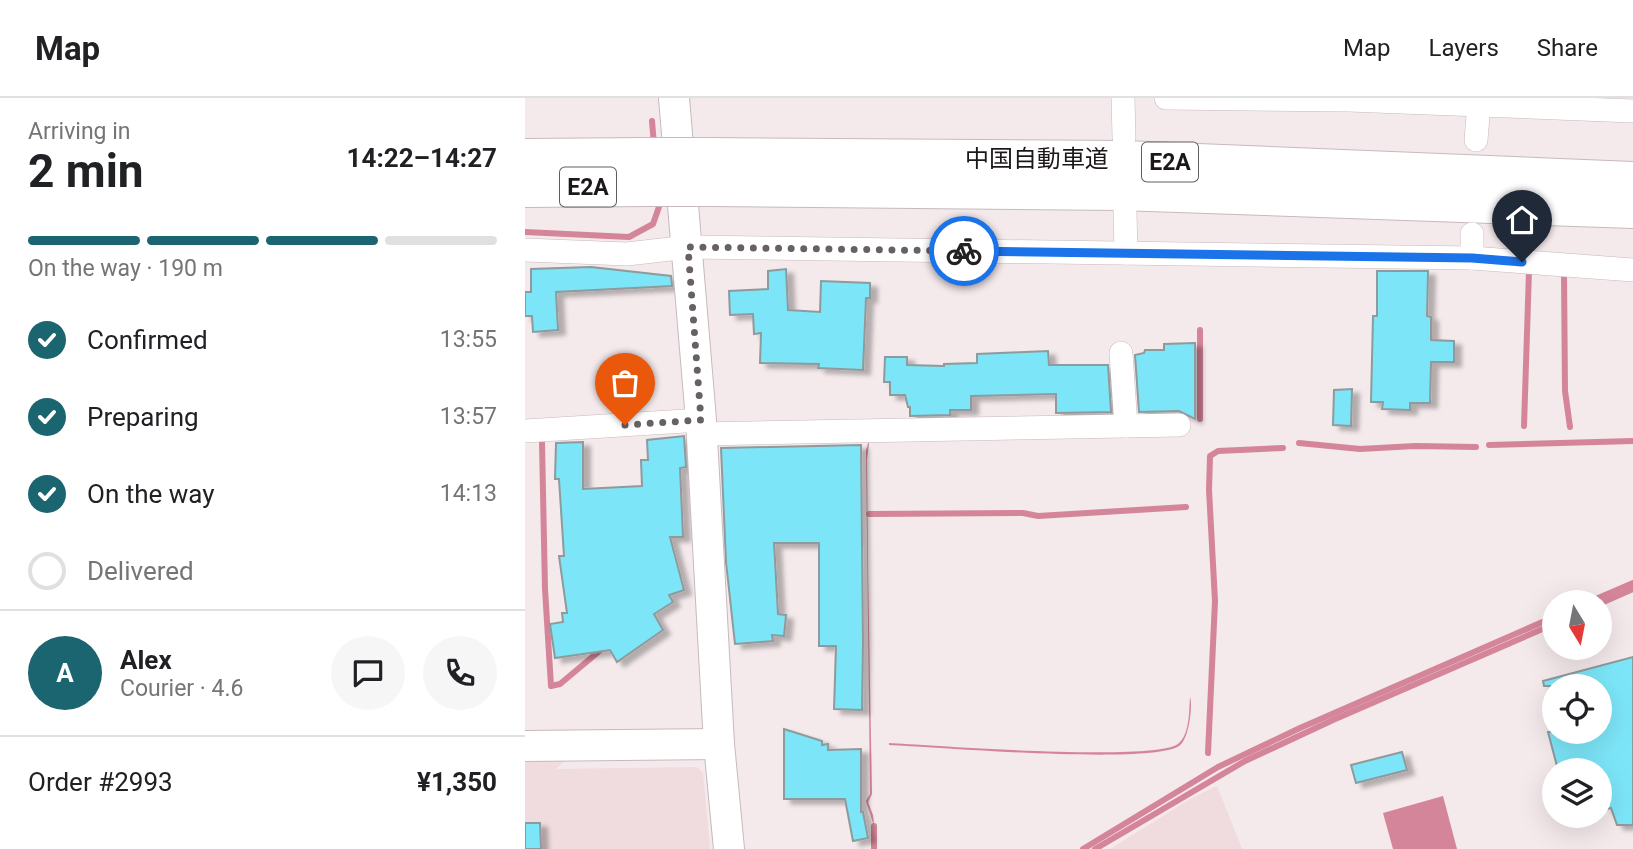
<!DOCTYPE html>
<html lang="en">
<head>
<meta charset="utf-8">
<style>
  body { margin:0; font-family:Roboto,"Noto Sans JP",sans-serif; background:#f6f6f6; color:#202124; height:100vh; display:flex; flex-direction:column; font-size:26px; white-space:nowrap }
  * { box-sizing:border-box; margin:0 }
  p { font-size:23px; color:#757577 }
  .icon { flex:none; width:38px; height:38px; fill:none; stroke:currentColor; stroke-width:2; stroke-linecap:round; stroke-linejoin:round }
  .map { position:relative; flex:1; overflow:hidden }
  .sheet { display:flex; flex-direction:column; background:#fff; width:525px }
  .sheet>* { flex:none }
  .needle { width:46px; rotate:170deg }
  .controls { position:absolute; left:1017px; top:492px; display:grid; gap:14px }
  .controls a { display:grid; place-items:center; width:70px; height:70px; border-radius:50%; background:#fff; box-shadow:0 7px 28px #0002; font-size:35px }
  .pin { position:absolute; display:grid; place-items:center; width:60px; height:60px; color:#fff; margin:-72px -30px; border-radius:50% 50% 50% 0; rotate:-45deg; box-shadow:0 0 7px #0007 }
  .pin .icon { rotate:45deg }
  .courier { position:absolute; display:grid; place-items:center; width:70px; height:70px; margin:-35px; border:5px solid #1a73e8; border-radius:50%; background:#fff; color:#222; box-shadow:0 2px 9px #0007 }
  .overview em { font-style:normal; font-weight:700 }
  .overview div { display:flex; flex-direction:column-reverse }
  .overview { display:flex; align-items:center; justify-content:space-between; height:119px; padding:0 28px }
  h1 { font-size:46px; font-weight:700; line-height:52px }
  .bar { display:grid; grid-template-columns:repeat(4,1fr); gap:10px 7px; align-content:center; height:84px; padding:0 28px }
  .bar i { height:9px; border-radius:5px; background:#e0e0e0 }
  .bar .active { background:#1a6570 }
  .bar p { grid-column:span 4 }
  .line { display:flex; align-items:center; gap:18px; padding:0 28px; border-top:2px solid #e0e0e0 }
  .line div { flex:1 }
  .round { display:grid; place-items:center; flex:none; width:74px; height:74px; border-radius:37px; background:#f6f6f6 }
  ol { padding:0 28px; list-style:none }
  li { display:flex; align-items:center; gap:21px; height:77px }
  li p { margin-inline-start:auto }
  li .icon { padding:7px; border-radius:50%; background:#1a6570; color:#fff; stroke-width:4 }
  li:last-child { color:#757577 }
  li i { width:38px; height:38px; border:4px solid #e0e0e0; border-radius:50% }
  header { display:flex; align-items:center; gap:42px; box-sizing:border-box; height:98px; padding:0 35px; background:#fff; border-bottom:2px solid #e0e0e0 }
  header strong { font-size:33px }
  nav { display:flex; gap:38px; margin-inline-start:auto; font-size:24px }
  main { display:flex; flex:1; min-height:0 }
  .map>svg:first-child { display:block }
  .built { fill:#f0dbdf }
  .water { fill:#d58599 }
  .lines { fill:none; stroke-linecap:round; stroke-linejoin:round }
  .stream { stroke:#d58599; stroke-width:6 }
  .building { fill:#7ce6f8; stroke:#8f9a9c; stroke-width:2; filter:url(#shadow) }
  .minor-casing { stroke:#c6babd; stroke-width:24 }
  .tertiary-casing { stroke:#c6babd; stroke-width:32 }
  .motorway-casing { stroke:#c6babd; stroke-width:40 }
  .minor { stroke:#fff; stroke-width:23 }
  .tertiary { stroke:#fff; stroke-width:30 }
  .motorway { stroke:#fff; stroke-width:38 }
  .motorway-bridge-casing { stroke:#c6babd; stroke-width:40; stroke-linecap:butt }
  .motorway-bridge { stroke:#fff; stroke-width:38 }
  .done { stroke:#686162; stroke-width:7; stroke-dasharray:0 12.6 }
  .route { stroke:#1a73e8; stroke-width:9 }
  .labels { text-anchor:middle; dominant-baseline:central; stroke-width:7; stroke-linejoin:round; paint-order:stroke }
  .shield { fill:#fff; stroke:#605d5e; stroke-width:2 }
  .shield-label { font-size:23px; font-weight:bold; fill:#1c1819 }
  .street-label { font-size:24px; fill:#1c1819; stroke:#fff }
</style>
</head>
<body>
<header>
<strong>Map</strong>
<nav><a>Map</a><a>Layers</a><a>Share</a></nav>
</header>
<main>
<section class="sheet">
<div class="overview"><div><h1>2 min</h1><p>Arriving in</p></div><em>14:22–14:27</em></div>
<div class="bar"><i class="active"></i><i class="active"></i><i class="active"></i><i></i><p>On the way · 190 m</p></div>
<ol>
<li><svg class="icon" aria-label="check" viewBox="0 0 24 24"><path d="M5 12l5 5 9-10"/></svg>Confirmed<p>13:55</p></li>
<li><svg class="icon" aria-label="check" viewBox="0 0 24 24"><path d="M5 12l5 5 9-10"/></svg>Preparing<p>13:57</p></li>
<li><svg class="icon" aria-label="check" viewBox="0 0 24 24"><path d="M5 12l5 5 9-10"/></svg>On the way<p>14:13</p></li>
<li><i></i>Delivered</li>
</ol>
<div class="line" style="height:126px"><b class="round" style="background:#1a6570;color:#fff">A</b><div><b>Alex</b><p>Courier · 4.6</p></div><a class="round"><svg class="icon" aria-label="chat" viewBox="0 0 24 24"><path d="M4 5h16v11H9l-5 4z"/></svg></a><a class="round"><svg class="icon" aria-label="phone" viewBox="0 0 24 24"><path d="M5 4h4l2 5-3 2q2 4 5 5l2-3 5 2v4C11 20 4 13 5 4z"/></svg></a></div>
<div class="line" style="height:91px"><div>Order #2993</div><b>¥1,350</b></div>
</section>
<div class="map">
<svg width="1108" height="751" viewBox="0 0 1108 751">
  <defs>
    <filter id="shadow"><feDropShadow dx="7" dy="4.5" stdDeviation="2" flood-color="#0004"/></filter>
  </defs>
  <rect width="100%" height="100%" fill="#f4e9eb"/>
  <g class="built">
    <polygon points="0,663 39,663 31,671 172,669 178,675 185,751 0,751"/>
    <polygon points="692,688 717,751 585,751 667,700"/>
  </g>
  <g class="water">
    <polygon points="345,339 342,361 343,471 347,696 343,704 348,717 350,736 347,736 349,728 341,703 345,696 341,352"/>
    <path d="M 665,599 C 668,607 664,642 654,648 C 626,667 410,649 364,647 L 364,645 C 405,647 635,665 654,645 C 665,635 664,612 665,599 Z"/>
    <polygon points="918,698 932,751 868,751 858,715"/>
  </g>
  <g class="lines">
    <g class="stream">
      <polyline points="127,23 129,47"/>
      <polyline points="0,134 104,139 128,126 136,103"/>
      <polyline points="1039,175 1040,293 1045,329"/>
      <polyline points="675,321 675,232"/>
      <polyline points="999,328 1004,173"/>
      <polyline points="17,345 20,491 26,588 35,586 78,550"/>
      <polyline points="774,345 835,351 890,348 951,349"/>
      <polyline points="964,347 1108,343"/>
      <polyline points="344,416 498,415 513,418 661,409"/>
      <polyline points="1064,504 1108,485"/>
      <polyline points="1074,506 1108,491"/>
      <polyline points="683,655 690,503 684,392 685,358 693,353 758,350"/>
      <polyline points="349,751 349,728"/>
      <polyline points="558,751 693,669 775,630 1029,519"/>
      <polyline points="570,751 720,663 808,622 1029,526"/>
    </g>
  </g>
  <g class="building">
    <polygon points="66,169 146,178 147,188 31,194 33,232 8,234 7,218 0,218 0,194 6,194 6,171"/>
    <polygon points="261,171 263,212 295,214 296,183 345,185 345,200 341,200 338,272 293,270 294,266 235,265 236,235 229,236 228,216 205,217 204,193 243,191 243,173"/>
    <polygon points="852,173 903,173 902,218 906,219 906,242 929,243 929,264 906,264 905,305 885,305 885,312 857,311 858,304 846,304 848,218 852,218"/>
    <polygon points="670,245 670,321 654,313 614,314 610,257 619,255 620,252 639,252 639,246"/>
    <polygon points="523,253 524,267 583,267 586,314 531,315 531,296 446,298 446,312 425,312 425,317 385,318 385,309 383,309 380,297 365,297 365,284 359,284 360,259 382,259 382,267 419,268 419,266 452,265 452,256"/>
    <polygon points="827,291 826,328 808,327 809,292"/>
    <polygon points="159,338 161,369 155,370 158,439 145,439 159,492 144,497 148,504 129,516 138,532 92,564 85,552 30,560 25,526 38,524 37,515 42,515 34,458 39,458 34,381 30,381 31,345 58,344 58,391 117,388 116,362 123,362 122,342"/>
    <polygon points="336,347 338,544 337,612 309,611 311,548 294,548 294,445 249,445 253,516 261,517 259,538 247,537 248,543 210,546 201,464 196,350"/>
    <polygon points="1108,559 1108,727 1092,727 1086,710 1082,711 1074,687 1074,672 1033,672 1023,634 1074,634 1074,588 1019,588 1018,583"/>
    <polygon points="259,631 297,643 297,647 303,646 303,652 336,651 336,714 338,714 343,740 328,743 320,701 259,701"/>
    <polygon points="877,654 882,672 831,685 826,667"/>
    <polygon points="0,725 15,725 16,751 0,751"/>
  </g>
  <g class="lines">
    <defs>
      <g id="minor">
        <polyline points="598,0 599,39"/>
        <polyline points="641,0 824,2 1108,13"/>
        <polyline points="951,42 954,6"/>
        <polyline points="600,114 601,155"/>
        <polyline points="947,136 947,160"/>
        <polyline points="0,152 102,156 163,149 947,160 1108,172"/>
        <polyline points="596,255 601,328"/>
        <polyline points="0,333 176,322"/>
        <polyline points="177,336 654,327"/>
      </g>
      <g id="tertiary">
        <polyline points="149,0 176,322 194,646 204,751"/>
        <polyline points="0,648 194,646"/>
      </g>
      <g id="motorway">
        <polyline points="181,59 599,62 1108,83"/>
        <polyline points="0,60 122,59"/>
        <polyline points="187,89 595,93 1108,111"/>
        <polyline points="0,90 125,89"/>
      </g>
    </defs>
    <use href="#minor" class="minor-casing"/>
    <use href="#tertiary" class="tertiary-casing"/>
    <use href="#motorway" class="motorway-casing"/>
    <use href="#minor" class="minor"/>
    <use href="#tertiary" class="tertiary"/>
    <use href="#motorway" class="motorway"/>
    <defs>
      <g id="motorway-bridge">
        <polyline points="122,59 181,59"/>
        <polyline points="125,89 187,89"/>
      </g>
    </defs>
    <use href="#motorway-bridge" class="motorway-bridge-casing"/>
    <use href="#motorway-bridge" class="motorway-bridge"/>
  </g>
  <g class="lines">
    <polyline class="done" points="100,327 176,322 163,149 439,153"/>
    <polyline class="route" points="439,153 947,160 997,164"/>
  </g>
  <g class="labels">
    <g class="shield">
      <rect x="617" y="44.5" width="56" height="39" rx="5"/>
      <rect x="35" y="69.5" width="56" height="39" rx="5"/>
    </g>
    <g class="shield-label">
      <text x="645" y="64">E2A</text>
      <text x="63" y="89">E2A</text>
    </g>
    <g class="street-label">
      <text x="512" y="61">中国自動車道</text>
    </g>
  </g>
</svg>
<div class="controls">
<a><svg class="needle" viewBox="-14 -14 28 28"><path d="M0-13l5 13h-10z" fill="#e53935"/><path d="M0 13l5-13h-10z" fill="#757577"/></svg></a>
<a><svg class="icon" aria-label="locate" viewBox="0 0 24 24"><circle cx="12" cy="12" r="6"/><path d="M12 2v4M12 18v4M2 12h4M18 12h4"/></svg></a>
<a><svg class="icon" aria-label="layers" viewBox="0 0 24 24"><path d="M12 4l9 5-9 5-9-5zM3 14l9 5 9-5"/></svg></a>
</div>
<div class="pin" style="left:100px;top:327px;background:#ea580c"><svg class="icon" aria-label="bag" viewBox="0 0 24 24"><path d="M5 8h14l-1 12H6zM9 8a3 3 0 0 1 6 0"/></svg></div>
<div class="pin" style="left:997px;top:164px;background:#1f2937"><svg class="icon" aria-label="home" viewBox="0 0 24 24"><path d="M3 11l9-7 9 7M6 9v11h12V9"/></svg></div>
<div class="courier" style="left:439px;top:153px"><svg class="icon" aria-label="bike" viewBox="0 0 24 24"><circle cx="6" cy="16" r="4"/><circle cx="18" cy="16" r="4"/><path d="M6 16l4-8h5l3 8M10 8l3 8H6M13 5h3"/></svg></div>
</div>
</main>
</body>
</html>
